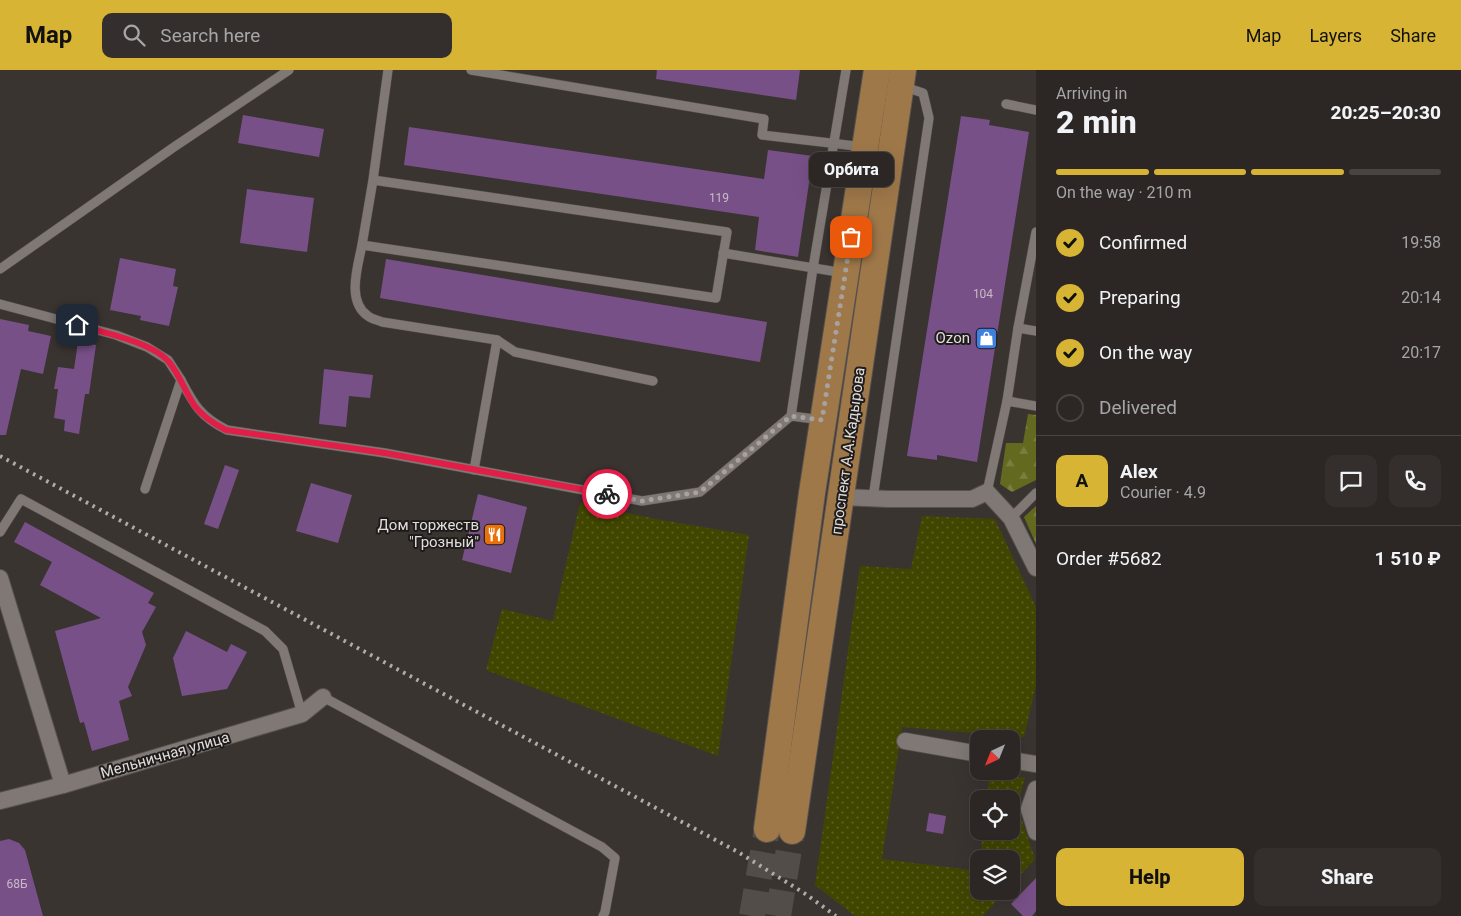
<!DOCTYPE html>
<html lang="en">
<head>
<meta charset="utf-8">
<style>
  body { margin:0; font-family:Roboto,sans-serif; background:#342f2d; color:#f1f3f6; height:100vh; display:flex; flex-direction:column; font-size:19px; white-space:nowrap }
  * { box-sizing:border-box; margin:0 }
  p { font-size:16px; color:#a6a5a7 }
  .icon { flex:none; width:28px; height:28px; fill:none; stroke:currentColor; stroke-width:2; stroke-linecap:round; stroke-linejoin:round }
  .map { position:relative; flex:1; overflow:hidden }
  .panel { display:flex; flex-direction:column; background:#2c2725; width:425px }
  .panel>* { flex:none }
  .needle { width:32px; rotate:223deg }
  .tools { position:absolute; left:970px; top:660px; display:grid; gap:10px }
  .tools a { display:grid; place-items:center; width:50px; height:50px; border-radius:10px; background:#2c2725; box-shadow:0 5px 20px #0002,0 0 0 1px #484442; font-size:25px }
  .pin { position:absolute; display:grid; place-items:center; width:42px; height:42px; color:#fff; margin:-21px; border-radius:10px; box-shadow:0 2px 8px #0006 }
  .courier { position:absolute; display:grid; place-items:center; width:50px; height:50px; margin:-25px; border:4px solid #e11d48; border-radius:50%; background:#fff; color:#222; box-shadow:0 1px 6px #0007 }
  .bubble { position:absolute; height:35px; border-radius:10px; background:#2c2725; box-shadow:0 5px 20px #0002,0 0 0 1px #484442; font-size:16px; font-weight:800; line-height:35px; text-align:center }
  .overview em { font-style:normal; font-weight:800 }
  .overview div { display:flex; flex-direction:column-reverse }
  .overview { display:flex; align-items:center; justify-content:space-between; height:85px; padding:0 20px }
  h1 { font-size:32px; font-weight:800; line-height:38px }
  .bar { display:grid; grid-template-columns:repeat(4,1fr); gap:8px 5px; align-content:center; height:60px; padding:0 20px }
  .bar i { height:6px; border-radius:4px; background:#484442 }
  .bar .active { background:#d8b434 }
  .bar p { grid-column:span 4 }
  .line { display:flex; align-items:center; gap:12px; padding:0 20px; border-top:1px solid #484442 }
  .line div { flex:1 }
  .round { display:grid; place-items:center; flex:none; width:52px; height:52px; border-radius:10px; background:#342f2d }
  ol { padding:0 20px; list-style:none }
  li { display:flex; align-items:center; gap:15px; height:55px }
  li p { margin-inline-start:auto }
  li .icon { padding:5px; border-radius:50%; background:#d8b434; color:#111; stroke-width:4 }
  li:last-child { color:#a6a5a7 }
  li i { width:28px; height:28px; border:2px solid #484442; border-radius:50% }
  .action { display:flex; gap:10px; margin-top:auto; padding:10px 20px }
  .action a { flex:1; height:58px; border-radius:10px; background:#d8b434; color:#111; font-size:20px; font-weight:800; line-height:58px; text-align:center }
  .action a+a { background:#342f2d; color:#f1f3f6 }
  header { display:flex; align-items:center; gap:30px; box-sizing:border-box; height:70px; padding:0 25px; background:#d8b434; color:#111 }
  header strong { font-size:24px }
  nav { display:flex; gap:28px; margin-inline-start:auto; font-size:18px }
  .search { width:350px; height:45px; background:#342f2d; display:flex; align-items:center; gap:12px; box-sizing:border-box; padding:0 18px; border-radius:10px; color:#a6a5a7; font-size:19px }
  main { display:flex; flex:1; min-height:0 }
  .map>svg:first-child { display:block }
  .grass { fill:url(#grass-dots) }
  .forest { fill:url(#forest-firs) }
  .building { fill:#785088 }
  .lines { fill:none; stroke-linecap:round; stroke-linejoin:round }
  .primary-tunnel { stroke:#534d4a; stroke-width:26; stroke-dasharray:26 13; stroke-linecap:butt }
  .service-casing { stroke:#57524f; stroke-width:10 }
  .minor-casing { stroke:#57524f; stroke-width:18 }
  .primary-casing { stroke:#57524f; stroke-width:28 }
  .service { stroke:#807874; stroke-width:9 }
  .minor { stroke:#807874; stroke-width:16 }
  .primary { stroke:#9f7849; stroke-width:26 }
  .rail { stroke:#b1acaa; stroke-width:4; stroke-dasharray:2.5 5; stroke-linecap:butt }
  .done { stroke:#a7a2a0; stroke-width:5; stroke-dasharray:0 9 }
  .route { stroke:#e11d48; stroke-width:6 }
  .labels { text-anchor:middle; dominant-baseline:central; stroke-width:4; stroke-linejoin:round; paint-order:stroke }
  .number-label { font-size:12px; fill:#c7bac6 }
  .poi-label { font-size:15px; fill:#e1dddb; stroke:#1f1c1b; text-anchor:end }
  .street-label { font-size:15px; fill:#e1dddb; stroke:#1f1c1b }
</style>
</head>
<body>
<header>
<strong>Map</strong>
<div class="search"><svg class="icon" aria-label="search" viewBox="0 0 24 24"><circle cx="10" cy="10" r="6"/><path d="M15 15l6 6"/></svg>Search here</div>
<nav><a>Map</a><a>Layers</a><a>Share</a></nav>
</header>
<main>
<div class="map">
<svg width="1036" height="846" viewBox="0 0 1036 846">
  <defs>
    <pattern id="grass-dots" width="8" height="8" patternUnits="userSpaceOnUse" patternTransform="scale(1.25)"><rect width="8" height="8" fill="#404600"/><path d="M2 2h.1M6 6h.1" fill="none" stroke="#5b6025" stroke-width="1.8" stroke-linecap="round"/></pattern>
    <pattern id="forest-firs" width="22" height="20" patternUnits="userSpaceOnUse" patternTransform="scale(1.25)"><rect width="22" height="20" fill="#636a1f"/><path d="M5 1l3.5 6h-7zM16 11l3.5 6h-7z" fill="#797f3f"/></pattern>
  </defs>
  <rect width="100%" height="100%" fill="#3a3431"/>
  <g class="grass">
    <polygon points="580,433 656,449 749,465 718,686 486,600 502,539 553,551"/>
    <polygon points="922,446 995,449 1036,537 1036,615 1024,667 902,657 882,789 979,801 979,821 1006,821 983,846 855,846 815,815 860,496 911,499"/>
    <polygon points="1025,707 1017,736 1035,789 1011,815 1011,789 980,789 983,761 1011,761 1011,729 987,729 989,709"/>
  </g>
  <g class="forest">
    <polygon points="1028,344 1036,345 1036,410 1012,422 1000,414 1006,373 1023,373"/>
    <polygon points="1036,436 1036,474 1024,447"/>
  </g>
  <g class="building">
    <polygon points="657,0 800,0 796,30 656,9"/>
    <polygon points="243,45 324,59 319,87 238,73"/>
    <polygon points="961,46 990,50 989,55 1029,62 977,392 937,385 937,390 907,386"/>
    <polygon points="409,57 764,109 768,80 813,86 798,187 755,180 759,147 404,95"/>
    <polygon points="247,119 314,128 307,182 240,173"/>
    <polygon points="120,188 176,199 173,216 178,217 169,256 140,250 141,246 110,240"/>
    <polygon points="386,189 767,252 760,292 380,228"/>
    <polygon points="0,249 29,255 28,261 51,266 43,304 21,299 6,365 0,365"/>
    <polygon points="78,272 96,275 89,324 85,324 79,364 64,361 65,350 54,348 58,319 54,319 58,297 74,299"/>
    <polygon points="324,299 373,305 370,328 349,326 346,357 319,354"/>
    <polygon points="225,395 239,400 218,459 204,454"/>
    <polygon points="311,413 352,425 338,473 296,461"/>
    <polygon points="478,424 527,437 511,503 462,490"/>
    <polygon points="25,452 154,523 148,533 156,537 142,562 146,575 128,617 132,626 119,631 129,670 92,681 84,652 80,653 55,561 101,548 40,515 52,492 14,472"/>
    <polygon points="186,561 227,582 231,574 247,582 227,619 182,626 173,588"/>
    <polygon points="929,743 946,746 943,764 926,761"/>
    <polygon points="9,769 19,773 25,780 43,846 0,846 0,771"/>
    <polygon points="1036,808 1036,841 1032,846 1023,846 1011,834"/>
  </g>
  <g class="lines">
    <g class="primary-tunnel">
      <polyline points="752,846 767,759"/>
      <polyline points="778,846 792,761"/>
    </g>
    <defs>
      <g id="service">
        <polyline points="471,0 764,49 762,65 864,77"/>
        <polyline points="1006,34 1036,40"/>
        <polyline points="373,110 362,175 716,228 727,162 373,110 388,0"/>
        <path d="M 362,175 C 358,196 346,231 368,246 C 371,249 378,250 382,252 L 497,270 L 515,282 L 653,311"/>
        <polyline points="723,183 844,203"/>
        <polyline points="0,199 174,77 289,0"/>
        <polyline points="0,234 116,265 147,277 168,290 181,310 145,419"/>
        <polyline points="1018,258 1036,261"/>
        <path d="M 181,310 C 194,335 201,347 227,360 L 385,383 L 642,431 L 700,422 L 791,346 L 822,350"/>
        <polyline points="1007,331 1036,336"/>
        <polyline points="791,346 813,198 846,0"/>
        <polyline points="474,400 497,270"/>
        <polyline points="987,422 1007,331 1018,258 1036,162"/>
        <polyline points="873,428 929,48 923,23 902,16"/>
        <polyline points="1011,448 1036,423"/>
        <polyline points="0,462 21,429 265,561 283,579 302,644"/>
        <polyline points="323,627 602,777 615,788 605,842 603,846"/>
      </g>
      <g id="minor">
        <polyline points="842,427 888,429 972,429 987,422 1011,448 1036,498"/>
        <polyline points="0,508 63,715"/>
        <polyline points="905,671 979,684"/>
        <polyline points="1011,690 1036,694"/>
        <polyline points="1036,719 1029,739 1036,762"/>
        <polyline points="0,731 63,715 302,644 323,627"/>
      </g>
      <g id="primary">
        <polyline points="767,759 812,423 877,0"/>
        <polyline points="792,761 903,0"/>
      </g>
    </defs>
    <use href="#service" class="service-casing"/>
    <use href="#minor" class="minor-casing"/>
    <use href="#primary" class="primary-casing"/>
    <use href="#service" class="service"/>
    <use href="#minor" class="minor"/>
    <use href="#primary" class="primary"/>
    <polyline class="rail" points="0,386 738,782 804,823 836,846"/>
  </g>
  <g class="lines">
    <polyline class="done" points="607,424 642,431 700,422 791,346 822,350 851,167"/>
    <path class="route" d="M 77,255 C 102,262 152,272 169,292 C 179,304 185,321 194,335 C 202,346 214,354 226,360 L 385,383 L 607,424"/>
  </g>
  <defs>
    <symbol id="shop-square" viewBox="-11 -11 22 22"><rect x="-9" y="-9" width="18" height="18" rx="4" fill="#3f7fe0" stroke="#1f1c1b"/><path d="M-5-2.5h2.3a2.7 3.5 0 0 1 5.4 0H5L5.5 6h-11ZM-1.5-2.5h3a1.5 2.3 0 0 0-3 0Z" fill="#fff"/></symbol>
    <symbol id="restaurant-square" viewBox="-11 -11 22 22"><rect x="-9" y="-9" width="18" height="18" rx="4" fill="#e8710a" stroke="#1f1c1b"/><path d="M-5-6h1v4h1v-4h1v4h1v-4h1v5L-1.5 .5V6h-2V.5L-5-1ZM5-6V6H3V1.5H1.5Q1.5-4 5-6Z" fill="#fff"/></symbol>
  </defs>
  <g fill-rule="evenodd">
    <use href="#shop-square" x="974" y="256" width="25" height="25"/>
    <use href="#restaurant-square" x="482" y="452" width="25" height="25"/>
  </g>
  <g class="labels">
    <g class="number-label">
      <text x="719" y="128">119</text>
      <text x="983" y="224">104</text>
      <text x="17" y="814">68Б</text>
    </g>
    <g class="poi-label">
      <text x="970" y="268">Ozon</text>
      <text x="479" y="455">Дом торжеств<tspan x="479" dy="17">"Грозный"</tspan></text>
    </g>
    <g class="street-label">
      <text transform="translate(848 381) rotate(-82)">проспект А.А.Кадырова</text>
      <text transform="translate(165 685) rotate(-16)">Мельничная улица</text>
    </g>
  </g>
</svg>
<div class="tools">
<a><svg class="needle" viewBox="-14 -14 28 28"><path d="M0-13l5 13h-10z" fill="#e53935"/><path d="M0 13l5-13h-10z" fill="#a6a5a7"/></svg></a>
<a><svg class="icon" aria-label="locate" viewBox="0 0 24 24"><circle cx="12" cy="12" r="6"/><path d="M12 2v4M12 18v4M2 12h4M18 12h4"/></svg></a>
<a><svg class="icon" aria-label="layers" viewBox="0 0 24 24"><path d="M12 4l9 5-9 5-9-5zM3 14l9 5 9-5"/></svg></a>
</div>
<div class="pin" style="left:851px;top:167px;background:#ea580c"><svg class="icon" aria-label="bag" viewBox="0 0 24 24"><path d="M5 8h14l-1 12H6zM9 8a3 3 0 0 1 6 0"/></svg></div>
<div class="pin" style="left:77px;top:255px;background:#1f2937"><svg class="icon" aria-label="home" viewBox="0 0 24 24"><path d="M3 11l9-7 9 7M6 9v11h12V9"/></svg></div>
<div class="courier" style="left:607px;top:424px"><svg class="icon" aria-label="bike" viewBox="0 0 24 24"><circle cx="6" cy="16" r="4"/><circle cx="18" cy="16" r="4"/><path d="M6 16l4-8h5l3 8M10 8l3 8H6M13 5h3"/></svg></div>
<div class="bubble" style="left:809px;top:82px;width:85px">Орбита</div>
</div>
<section class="panel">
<div class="overview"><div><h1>2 min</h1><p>Arriving in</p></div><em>20:25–20:30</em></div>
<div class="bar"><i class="active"></i><i class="active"></i><i class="active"></i><i></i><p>On the way · 210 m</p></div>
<ol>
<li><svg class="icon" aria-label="check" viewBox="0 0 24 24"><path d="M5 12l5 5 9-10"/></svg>Confirmed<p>19:58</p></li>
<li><svg class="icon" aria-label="check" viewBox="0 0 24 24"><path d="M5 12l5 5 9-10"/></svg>Preparing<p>20:14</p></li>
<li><svg class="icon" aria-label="check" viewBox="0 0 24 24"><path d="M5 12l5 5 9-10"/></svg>On the way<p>20:17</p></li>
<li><i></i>Delivered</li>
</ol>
<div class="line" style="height:90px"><b class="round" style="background:#d8b434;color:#111">A</b><div><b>Alex</b><p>Courier · 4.9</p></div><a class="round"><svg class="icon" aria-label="chat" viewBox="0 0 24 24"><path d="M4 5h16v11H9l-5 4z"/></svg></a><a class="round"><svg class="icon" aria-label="phone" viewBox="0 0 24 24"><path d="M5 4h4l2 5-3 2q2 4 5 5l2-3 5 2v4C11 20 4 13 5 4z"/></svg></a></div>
<div class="line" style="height:65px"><div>Order #5682</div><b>1 510 ₽</b></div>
<div class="action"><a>Help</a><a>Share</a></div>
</section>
</main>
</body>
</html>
